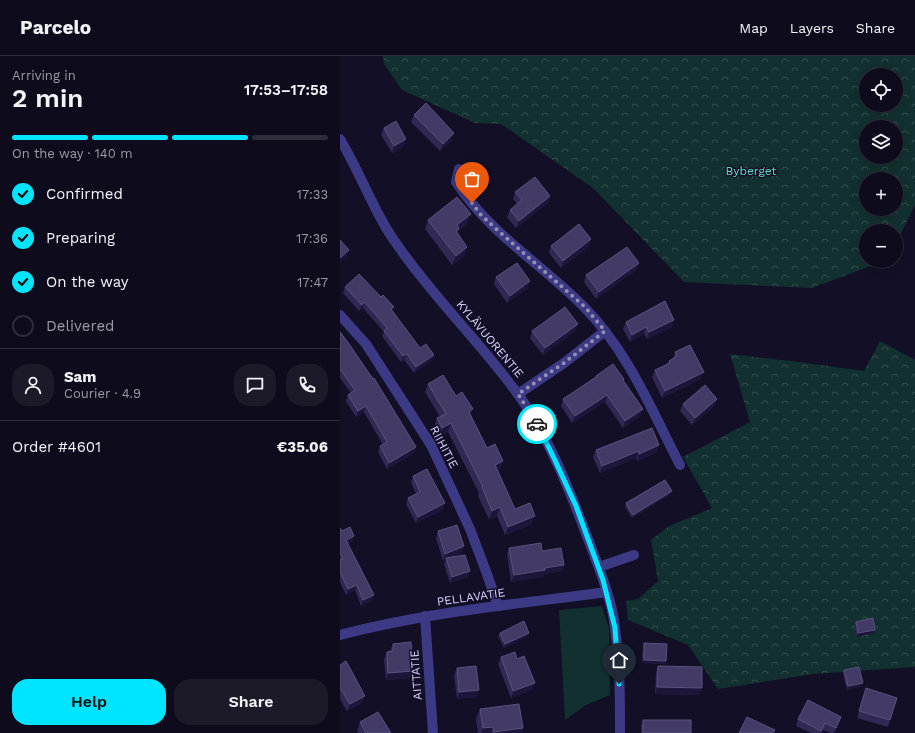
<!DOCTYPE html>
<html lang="en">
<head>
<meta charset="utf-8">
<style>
  body { margin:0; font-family:"Work Sans",sans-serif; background:#1c1929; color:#f1f3f6; height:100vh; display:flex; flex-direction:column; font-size:15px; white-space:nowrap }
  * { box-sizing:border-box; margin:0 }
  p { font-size:13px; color:#9b9ba3 }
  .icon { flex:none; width:22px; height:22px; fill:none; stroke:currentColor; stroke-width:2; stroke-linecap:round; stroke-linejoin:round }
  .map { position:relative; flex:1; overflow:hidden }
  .details { display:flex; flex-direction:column; background:#0e0b1c; width:340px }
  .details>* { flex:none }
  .controls { position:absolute; left:519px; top:12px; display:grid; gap:8px }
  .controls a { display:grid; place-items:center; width:44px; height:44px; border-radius:50%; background:#0e0b1c; box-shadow:0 2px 10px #0003,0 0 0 1px #2e2b3b; font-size:20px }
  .pin { position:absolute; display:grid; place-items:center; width:34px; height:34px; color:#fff; margin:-41px -17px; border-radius:50% 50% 50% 0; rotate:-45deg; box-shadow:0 0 4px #0007 }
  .pin .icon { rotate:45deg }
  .courier { position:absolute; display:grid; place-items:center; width:40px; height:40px; margin:-20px; border:3px solid #00e5ff; border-radius:50%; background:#fff; color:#222; box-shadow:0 1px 5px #0007 }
  .summary em { font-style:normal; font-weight:600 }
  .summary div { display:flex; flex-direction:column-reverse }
  .summary { display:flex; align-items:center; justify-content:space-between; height:68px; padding:0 12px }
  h1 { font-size:26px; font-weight:600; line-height:30px }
  .bar { display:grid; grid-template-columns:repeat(4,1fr); gap:6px 4px; align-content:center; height:48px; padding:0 12px }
  .bar i { height:5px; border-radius:3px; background:#2e2b3b }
  .bar .on { background:#00e5ff }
  .bar p { grid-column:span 4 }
  .line { display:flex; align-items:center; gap:10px; padding:0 12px; border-top:1px solid #2e2b3b }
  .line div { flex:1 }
  .round { display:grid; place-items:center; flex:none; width:42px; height:42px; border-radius:16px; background:#1c1929 }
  ol { padding:0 12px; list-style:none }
  li { display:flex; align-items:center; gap:12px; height:44px }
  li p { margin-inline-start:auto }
  li .icon { padding:4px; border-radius:50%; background:#00e5ff; color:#111; stroke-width:4 }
  li:last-child { color:#9b9ba3 }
  li i { width:22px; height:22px; border:2px solid #2e2b3b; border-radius:50% }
  .cta { display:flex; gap:8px; margin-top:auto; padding:8px 12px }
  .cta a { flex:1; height:46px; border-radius:16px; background:#00e5ff; color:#111; font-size:16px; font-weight:600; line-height:46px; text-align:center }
  .cta a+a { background:#1c1929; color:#f1f3f6 }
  header { display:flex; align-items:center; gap:24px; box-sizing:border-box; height:56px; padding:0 20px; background:#0e0b1c; border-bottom:1px solid #2e2b3b }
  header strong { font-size:19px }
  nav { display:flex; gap:22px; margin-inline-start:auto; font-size:14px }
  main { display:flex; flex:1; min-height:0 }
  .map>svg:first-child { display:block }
  .grass { fill:#12302f }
  .forest { fill:url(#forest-crowns); fill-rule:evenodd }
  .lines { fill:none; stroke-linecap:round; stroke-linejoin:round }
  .minor { stroke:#3d3a85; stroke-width:10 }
  .wall { fill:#312854 }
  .shaded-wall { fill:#1d163a }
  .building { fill:#433a66; stroke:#5a527e }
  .done { stroke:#948fb3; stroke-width:4; stroke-dasharray:0 7.2 }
  .route { stroke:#00e5ff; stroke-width:5 }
  .labels { text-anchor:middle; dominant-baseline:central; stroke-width:3; stroke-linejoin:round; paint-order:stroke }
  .park-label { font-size:12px; fill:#5fe0c0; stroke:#130f26 }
  .street-label { font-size:12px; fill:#d9d4ff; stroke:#130f26 }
</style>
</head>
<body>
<header>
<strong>Parcelo</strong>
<nav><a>Map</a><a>Layers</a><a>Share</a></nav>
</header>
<main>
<section class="details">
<div class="summary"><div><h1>2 min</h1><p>Arriving in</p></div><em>17:53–17:58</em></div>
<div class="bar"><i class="on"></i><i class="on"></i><i class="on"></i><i></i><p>On the way · 140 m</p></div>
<ol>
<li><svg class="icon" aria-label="check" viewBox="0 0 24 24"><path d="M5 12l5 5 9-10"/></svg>Confirmed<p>17:33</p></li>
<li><svg class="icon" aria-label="check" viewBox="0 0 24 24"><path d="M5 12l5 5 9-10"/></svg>Preparing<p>17:36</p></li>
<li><svg class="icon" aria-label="check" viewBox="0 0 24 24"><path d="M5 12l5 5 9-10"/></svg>On the way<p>17:47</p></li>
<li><i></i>Delivered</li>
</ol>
<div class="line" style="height:72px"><a class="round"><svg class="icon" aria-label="person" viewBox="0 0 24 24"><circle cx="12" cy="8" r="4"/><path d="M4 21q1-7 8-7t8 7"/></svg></a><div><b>Sam</b><p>Courier · 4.9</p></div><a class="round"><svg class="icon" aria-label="chat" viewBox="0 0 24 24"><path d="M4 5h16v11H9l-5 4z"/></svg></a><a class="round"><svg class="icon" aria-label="phone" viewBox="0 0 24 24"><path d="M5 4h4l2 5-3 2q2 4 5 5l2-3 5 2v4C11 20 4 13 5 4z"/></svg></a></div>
<div class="line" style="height:52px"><div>Order #4601</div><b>€35.06</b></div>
<div class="cta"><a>Help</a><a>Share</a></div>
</section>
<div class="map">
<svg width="575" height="677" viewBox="0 0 575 677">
  <defs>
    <pattern id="forest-crowns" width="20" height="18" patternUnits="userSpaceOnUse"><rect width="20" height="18" fill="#12302f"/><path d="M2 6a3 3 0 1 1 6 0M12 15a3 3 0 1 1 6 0" fill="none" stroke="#344d4e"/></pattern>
  </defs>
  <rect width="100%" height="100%" fill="#130f26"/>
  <polygon class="grass" points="262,550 269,572 270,639 246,649 225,664 219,554"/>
  <g class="forest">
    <path d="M 43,0 L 575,0 L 575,149 L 556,187 L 556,175 L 526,175 L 526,205 L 544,205 L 472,232 L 344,226 L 253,132 L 161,68 L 135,67 L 62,34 L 44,8 ZM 526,19 L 556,19 L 556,49 L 526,49 ZM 526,71 L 556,71 L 556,101 L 526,101 ZM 526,123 L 556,123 L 556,153 L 526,153 Z"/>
    <polygon points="540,285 575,304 575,611 473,618 378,633 348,589 288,564 286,545 298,543 318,525 311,484 329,470 372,452 343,401 410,366 390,298 459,306 524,315"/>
  </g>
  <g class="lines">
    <g class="minor">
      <path d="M 0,83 C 21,118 34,157 58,190 C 94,242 140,286 177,337 C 209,380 231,438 250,488 C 260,515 272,544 275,572 C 280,607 280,642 280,677"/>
      <path d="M 119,113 L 116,126 C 149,177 203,209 244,251 C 288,295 312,355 340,409"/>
      <polyline points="0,259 26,288 91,389 130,473 147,518 158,550"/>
      <polyline points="178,338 224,307 265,275"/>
      <polyline points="259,511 294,499"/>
      <polyline points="85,560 93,677"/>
      <path d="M 0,579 C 87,556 177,548 267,536"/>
    </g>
  </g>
  <g class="wall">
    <polygon points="74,59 112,84 100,95 71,66"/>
    <polygon points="44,72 64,90 52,97 41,79"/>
    <polygon points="175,136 210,140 208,147 176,172 167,161 170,154 177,148 173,143"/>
    <polygon points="88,164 127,168 119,174 117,178 127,191 124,200 112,209 85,173"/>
    <polygon points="211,190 249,190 221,212 209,197"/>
    <polygon points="299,207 296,214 256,243 244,226 246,219"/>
    <polygon points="156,221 188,232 167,247 154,228"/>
    <polygon points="5,231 52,255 80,292 94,299 92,304 74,317 64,304 61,306 42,280 44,276 23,252 19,255 3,237"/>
    <polygon points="286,266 332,271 307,283 304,278 290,286 283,273"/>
    <polygon points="238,268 235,275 203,299 190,282 192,275"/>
    <polygon points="0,276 76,391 74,397 47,413 38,396 40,390 43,389 24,356 16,361 6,345 8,339 11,337 0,322"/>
    <polygon points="335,296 361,323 322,342 312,321 315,314 327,308 329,305 333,303"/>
    <polygon points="256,320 284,325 300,360 283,372 265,346 232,367 221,350 223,343 255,322"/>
    <polygon points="88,328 116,340 130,359 147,392 160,413 158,414 175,453 192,468 165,479 157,460 149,463 138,440 139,437 108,376 99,380 94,371 97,362 100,361 85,336"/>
    <polygon points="377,343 374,350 352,369 340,355 343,348"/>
    <polygon points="256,394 317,396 297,405 296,402 260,417 253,401"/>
    <polygon points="73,420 103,454 76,467 66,448 68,442 76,438 71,426"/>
    <polygon points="331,438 292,462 285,451 286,447"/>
    <polygon points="0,472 2,475 12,486 8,488 32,545 21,550 15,534 6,539 0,526"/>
    <polygon points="98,475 124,490 121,497 110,502 128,521 110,527 104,508 106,503 103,505 96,482"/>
    <polygon points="169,492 202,495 224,509 222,515 204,518 203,521 171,526 167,498"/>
    <polygon points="516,566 534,577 517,581 514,569"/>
    <polygon points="160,577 189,577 188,580 164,592 158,580"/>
    <polygon points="304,587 325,608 302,607 303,590"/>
    <polygon points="53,588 73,615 70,622 46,624 44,603 47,596 50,595"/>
    <polygon points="161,601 177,603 195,627 192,634 171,642 158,608"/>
    <polygon points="0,609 23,646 7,655 0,643"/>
    <polygon points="318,610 359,639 315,638 316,617"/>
    <polygon points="117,612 139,634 136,641 117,643 114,619"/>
    <polygon points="504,614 522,630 507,634 503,618"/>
    <polygon points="526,632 550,664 548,671 517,662"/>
    <polygon points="140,653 183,672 181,677 138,677 136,663"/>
    <polygon points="501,661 494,677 491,677 483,674 481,677 471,677 456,670 458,663"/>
    <polygon points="303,664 351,677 301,677 301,670"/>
    <polygon points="20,666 51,677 18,677 17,675"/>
  </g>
  <g class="shaded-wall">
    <polygon points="114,77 112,84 100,95 103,88"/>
    <polygon points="66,83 64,90 52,97 54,90"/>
    <polygon points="210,140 208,147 176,172 179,165"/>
    <polygon points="131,158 127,168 119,174 116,182 115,177 117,169"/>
    <polygon points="251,183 249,190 221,212 223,205"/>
    <polygon points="127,191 124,200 112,209 116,200"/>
    <polygon points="9,194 6,201 0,206 0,202"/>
    <polygon points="299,207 296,214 256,243 259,236"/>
    <polygon points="190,225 188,232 167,247 170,240"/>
    <polygon points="25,246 23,252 19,255 22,249"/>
    <polygon points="334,264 332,271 307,283 309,276"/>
    <polygon points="238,268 235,275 203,299 205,292"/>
    <polygon points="306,271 304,278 290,286 292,279"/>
    <polygon points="67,298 64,304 61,306 63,300"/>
    <polygon points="94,299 92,304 74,317 76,311"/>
    <polygon points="364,316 361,323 322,342 325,335"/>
    <polygon points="267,339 265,346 232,367 235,360"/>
    <polygon points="377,343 374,350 352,369 355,362"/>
    <polygon points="26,350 24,356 16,361 18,355"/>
    <polygon points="133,353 130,362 129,356"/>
    <polygon points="303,353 300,360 283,372 285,365"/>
    <polygon points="111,367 108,376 99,380 102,372"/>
    <polygon points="319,389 317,396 297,405 299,398"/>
    <polygon points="76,391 74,397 47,413 49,407"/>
    <polygon points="299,395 296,402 260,417 262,410"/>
    <polygon points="163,405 160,413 152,417 155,409"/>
    <polygon points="332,435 331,438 292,462 293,459"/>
    <polygon points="105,447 103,454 76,467 78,461"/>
    <polygon points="160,451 157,460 149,463 152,455"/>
    <polygon points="195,460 192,468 165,479 168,471"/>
    <polygon points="14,480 12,486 4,490 6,484"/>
    <polygon points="124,490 121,497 106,503 106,502 106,503 103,505 105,498"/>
    <polygon points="224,509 222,515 204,518 203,521 171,526 174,519 205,512"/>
    <polygon points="130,515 128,521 110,527 112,521"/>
    <polygon points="17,529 15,534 6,539 8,533"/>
    <polygon points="34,539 32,545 21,550 23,544"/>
    <polygon points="535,574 534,577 517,581 518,577"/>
    <polygon points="189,577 188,580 164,592 165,588"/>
    <polygon points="304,604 326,605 325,608 302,607"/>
    <polygon points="73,615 70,622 46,624 48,617"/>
    <polygon points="195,627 192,634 171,642 173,635"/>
    <polygon points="523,627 522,630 507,634 508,630"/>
    <polygon points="317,631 362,632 359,639 315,638"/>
    <polygon points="139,634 136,641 117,643 119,636"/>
    <polygon points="25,640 23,646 7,655 10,648"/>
    <polygon points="153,671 151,677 141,677 143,672"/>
    <polygon points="183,672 181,677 154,677 154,676"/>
  </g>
  <g class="building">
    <polygon points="86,47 114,77 103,88 74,59"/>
    <polygon points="56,65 66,83 54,90 44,72"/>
    <polygon points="195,121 210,140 179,165 170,154 182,144 175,136"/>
    <polygon points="117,141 131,158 117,169 119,173 116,175 127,191 116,200 88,164"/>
    <polygon points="239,168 251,183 223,205 211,190"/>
    <polygon points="0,184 9,194 0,202"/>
    <polygon points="287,191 299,207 259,236 246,219"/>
    <polygon points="177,207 190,225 170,240 156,221"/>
    <polygon points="19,218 41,241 43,239 54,251 51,253 80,292 86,288 94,299 76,311 67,298 63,300 44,275 47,272 25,246 22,249 5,231"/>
    <polygon points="325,245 334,264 309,276 306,271 292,279 286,266"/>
    <polygon points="225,251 238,268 205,292 192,275"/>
    <polygon points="0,276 7,285 33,323 34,322 76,391 49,407 40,390 47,386 26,350 18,355 8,339 15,334 0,313"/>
    <polygon points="350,289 364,316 325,335 315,314 330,307 329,305 337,300 335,296"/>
    <polygon points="273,308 284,323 283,324 303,353 285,365 267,339 235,360 223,343 256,321 256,320"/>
    <polygon points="103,319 116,340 122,336 133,353 129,356 147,392 155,388 163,405 155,409 175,453 190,447 195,460 168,471 160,451 152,455 142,431 143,431 111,367 102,372 97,362 106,358 88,328"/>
    <polygon points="365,329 377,343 355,362 343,348"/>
    <polygon points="312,372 319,389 299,398 299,395 262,410 256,394"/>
    <polygon points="87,413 105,447 78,461 68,442 80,436 73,420"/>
    <polygon points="325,424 332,435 293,459 286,447"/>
    <polygon points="117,469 124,490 105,498 98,475"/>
    <polygon points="10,471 14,480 6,484 34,539 23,544 17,529 8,533 0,516 0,504 3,503 0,497 0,472 2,475"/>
    <polygon points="201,487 202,495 221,492 224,509 205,512 205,514 174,519 169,492"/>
    <polygon points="125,499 130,515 112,521 106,502"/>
    <polygon points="533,562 535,574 518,577 516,566"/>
    <polygon points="184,565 189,577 165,588 160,577"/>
    <polygon points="71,586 73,615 48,617 47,596 53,595 53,588"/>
    <polygon points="304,587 327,588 326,605 304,604"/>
    <polygon points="175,596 177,603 184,600 195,627 173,635 161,601"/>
    <polygon points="6,605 25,640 10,648 0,632 0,609"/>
    <polygon points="136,610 139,634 119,636 117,612"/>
    <polygon points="318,610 362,611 362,632 317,631"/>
    <polygon points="519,611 523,627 508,630 504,614"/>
    <polygon points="526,632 557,642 550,664 519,655"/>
    <polygon points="468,644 501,661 496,672 485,667 481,675 458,663"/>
    <polygon points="179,648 183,672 154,676 153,671 143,672 140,653"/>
    <polygon points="38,656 51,677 26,677 20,666"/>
    <polygon points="407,661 435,674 433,677 399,677"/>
    <rect x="303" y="664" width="48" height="13"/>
  </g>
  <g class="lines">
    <polyline class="done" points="132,147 140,158 154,171 245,251 265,275 224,307 178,338 197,368"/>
    <polyline class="route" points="197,368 213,400 236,450 263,524 275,572 279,628"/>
  </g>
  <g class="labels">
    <g class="park-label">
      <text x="411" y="115">Byberget</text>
    </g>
    <g class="street-label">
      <text transform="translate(150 283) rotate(50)">KYLÄVUORENTIE</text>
      <text transform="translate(104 391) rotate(62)">RIIHITIE</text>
      <text transform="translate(131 541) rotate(-8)">PELLAVATIE</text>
      <text transform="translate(76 619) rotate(-94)">AITTATIE</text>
    </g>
  </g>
</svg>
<div class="controls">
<a><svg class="icon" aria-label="locate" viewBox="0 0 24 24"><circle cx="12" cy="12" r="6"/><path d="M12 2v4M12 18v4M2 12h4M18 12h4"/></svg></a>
<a><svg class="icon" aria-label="layers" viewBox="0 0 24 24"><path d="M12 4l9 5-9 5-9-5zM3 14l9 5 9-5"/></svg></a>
<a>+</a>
<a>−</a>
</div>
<div class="pin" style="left:132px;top:147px;background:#ea580c"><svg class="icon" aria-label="bag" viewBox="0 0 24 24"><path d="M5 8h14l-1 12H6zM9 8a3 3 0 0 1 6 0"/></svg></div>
<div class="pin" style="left:279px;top:628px;background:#1f2937"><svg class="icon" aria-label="home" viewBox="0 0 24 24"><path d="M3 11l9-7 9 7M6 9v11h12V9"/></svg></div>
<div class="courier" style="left:197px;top:368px"><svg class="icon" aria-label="car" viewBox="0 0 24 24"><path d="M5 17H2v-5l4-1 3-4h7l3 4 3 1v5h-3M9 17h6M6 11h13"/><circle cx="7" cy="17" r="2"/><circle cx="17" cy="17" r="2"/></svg></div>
</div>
</main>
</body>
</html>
